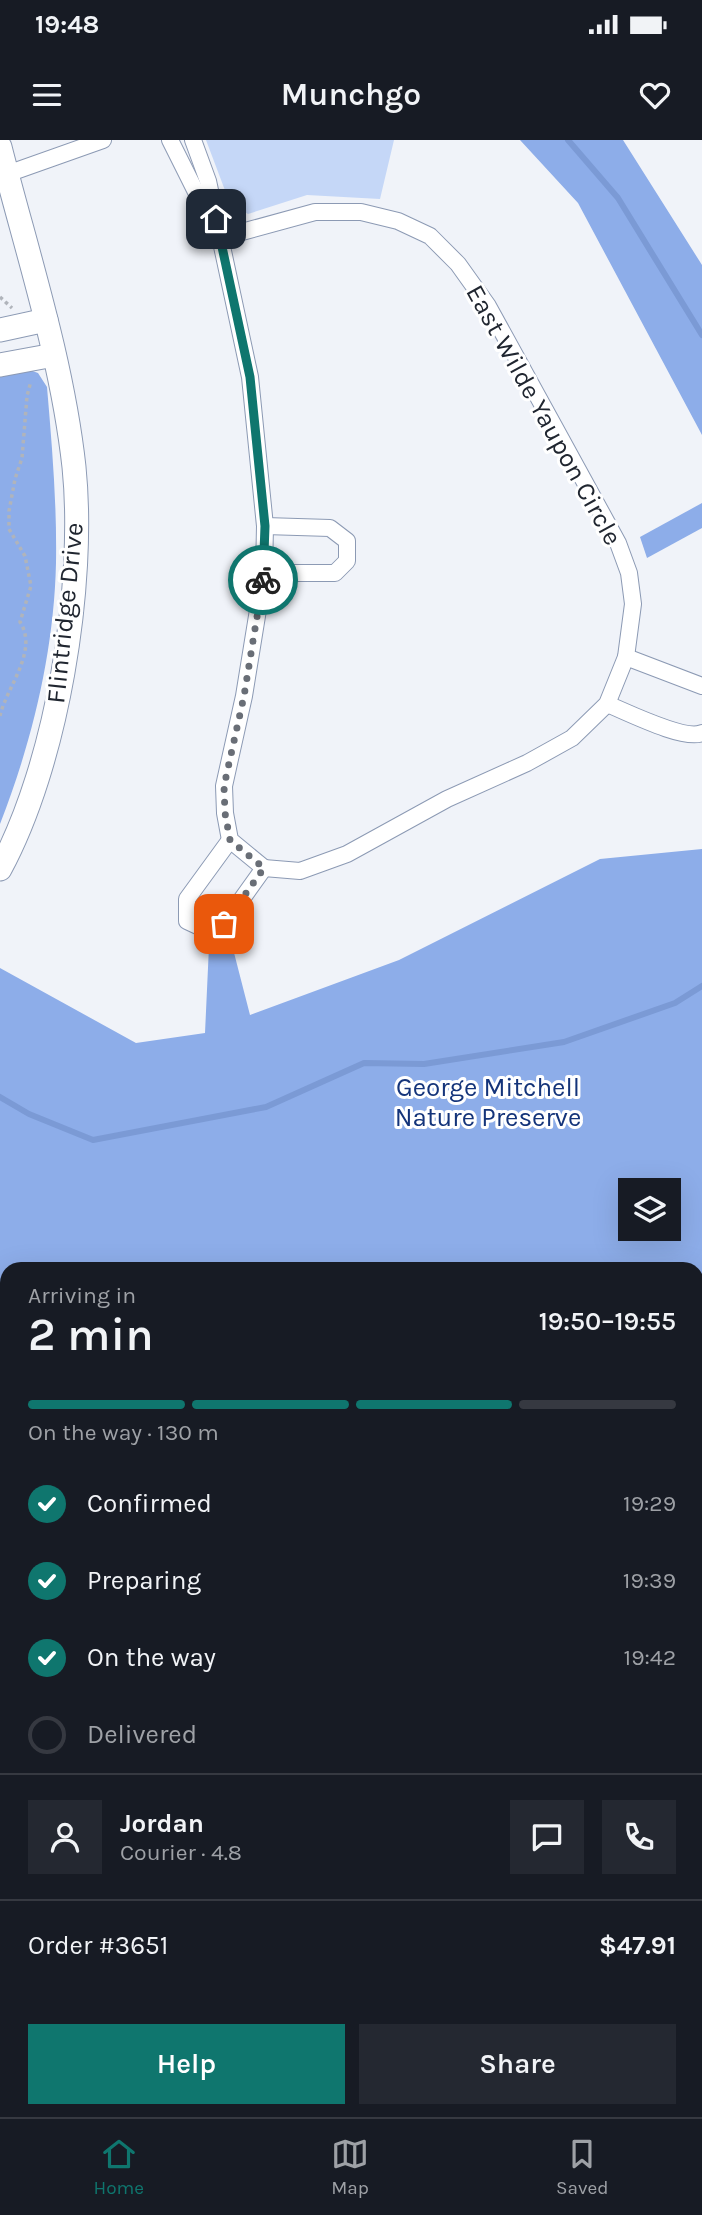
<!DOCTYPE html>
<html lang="en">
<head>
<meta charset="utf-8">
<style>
  body { margin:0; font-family:Karla,sans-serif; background:#242831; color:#f1f3f6; height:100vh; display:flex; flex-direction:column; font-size:26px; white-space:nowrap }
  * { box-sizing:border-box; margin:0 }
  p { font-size:23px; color:#9ea1a6 }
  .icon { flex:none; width:38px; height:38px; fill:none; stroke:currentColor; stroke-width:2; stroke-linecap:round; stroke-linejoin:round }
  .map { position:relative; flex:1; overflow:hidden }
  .details { position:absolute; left:0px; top:1122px; width:704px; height:856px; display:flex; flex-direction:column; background:#171b24; border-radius:21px 21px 0 0; box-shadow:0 7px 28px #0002 }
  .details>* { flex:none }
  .tools { position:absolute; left:618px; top:1038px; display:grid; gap:14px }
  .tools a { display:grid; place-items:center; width:63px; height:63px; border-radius:0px; background:#171b24; box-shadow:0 7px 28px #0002; font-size:35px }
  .pin { position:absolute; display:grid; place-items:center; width:60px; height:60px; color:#fff; margin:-30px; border-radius:14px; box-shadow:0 4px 10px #0006 }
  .courier { position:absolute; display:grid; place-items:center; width:70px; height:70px; margin:-35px; border:5px solid #0f766e; border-radius:50%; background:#fff; color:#222; box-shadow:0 2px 9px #0007 }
  .head em { font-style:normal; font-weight:600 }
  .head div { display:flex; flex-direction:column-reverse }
  .head { display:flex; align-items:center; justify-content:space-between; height:119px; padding:0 28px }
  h1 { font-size:46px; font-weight:600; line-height:52px }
  .bar { display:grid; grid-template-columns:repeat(4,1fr); gap:10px 7px; align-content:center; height:84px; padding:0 28px }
  .bar i { height:9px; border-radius:5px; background:#363941 }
  .bar .current { background:#0f766e }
  .bar p { grid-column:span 4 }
  .line { display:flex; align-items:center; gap:18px; padding:0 28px; border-top:2px solid #363941 }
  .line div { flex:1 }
  .round { display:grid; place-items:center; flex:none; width:74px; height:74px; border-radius:0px; background:#242831 }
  ol { padding:0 28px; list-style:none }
  li { display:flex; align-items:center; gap:21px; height:77px }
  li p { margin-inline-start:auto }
  li .icon { padding:7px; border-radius:50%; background:#0f766e; color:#fff; stroke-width:4 }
  li:last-child { color:#9ea1a6 }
  li i { width:38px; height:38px; border:4px solid #363941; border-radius:50% }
  .button { display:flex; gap:14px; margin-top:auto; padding:14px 28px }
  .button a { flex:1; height:80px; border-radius:0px; background:#0f766e; color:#fff; font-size:28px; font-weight:600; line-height:80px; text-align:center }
  .button a+a { background:#242831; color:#f1f3f6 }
  .status { display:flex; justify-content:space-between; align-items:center; height:49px; padding:0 35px; background:#171b24; direction:ltr }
  .status svg { height:19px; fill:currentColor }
  header { display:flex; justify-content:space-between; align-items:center; height:91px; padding:0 28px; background:#171b24; font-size:32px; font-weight:600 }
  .menu { display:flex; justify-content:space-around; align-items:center; height:98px; border-top:2px solid #363941; background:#171b24; font-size:19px; color:#9ea1a6 }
  .menu a { display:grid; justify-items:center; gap:4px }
  .menu .current { color:#0f766e }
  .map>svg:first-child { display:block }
  .green { fill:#c5d7f7 }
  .forest { fill:#8dade9; fill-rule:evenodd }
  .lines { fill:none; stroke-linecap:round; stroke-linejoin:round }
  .stream { stroke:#7b9ad5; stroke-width:6 }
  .street-casing { stroke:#8c9ab4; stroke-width:18 }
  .secondary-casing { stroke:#8c9ab4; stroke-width:25 }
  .path { stroke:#b0b4bb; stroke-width:3.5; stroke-dasharray:3.5 3.5; stroke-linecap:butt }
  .street { stroke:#fff; stroke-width:16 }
  .secondary { stroke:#fff; stroke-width:23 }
  .done { stroke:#696e76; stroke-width:7; stroke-dasharray:0 12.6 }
  .route { stroke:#0f766e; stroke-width:9 }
  .labels { text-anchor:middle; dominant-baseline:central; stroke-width:6; stroke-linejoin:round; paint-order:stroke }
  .street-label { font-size:26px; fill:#202630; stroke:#fff }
  .park-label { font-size:26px; fill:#14347a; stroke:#fff }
</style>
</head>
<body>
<div class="status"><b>19:48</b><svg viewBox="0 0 49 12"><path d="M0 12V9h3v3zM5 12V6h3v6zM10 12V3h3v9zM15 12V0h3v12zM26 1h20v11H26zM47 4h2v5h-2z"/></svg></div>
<header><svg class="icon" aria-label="menu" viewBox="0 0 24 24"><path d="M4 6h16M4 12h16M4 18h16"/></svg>Munchgo<svg class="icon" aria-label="heart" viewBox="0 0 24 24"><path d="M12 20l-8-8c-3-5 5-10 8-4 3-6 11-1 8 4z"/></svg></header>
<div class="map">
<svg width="702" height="1977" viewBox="0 0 702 1977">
  <rect width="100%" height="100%" fill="#f0f3f9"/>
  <polygon class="green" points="206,0 394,0 380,59 307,55 248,74 229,61"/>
  <g class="forest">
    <polygon points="520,0 623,0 702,125 702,295 578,63"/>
    <path d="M 24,228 L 38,233 L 47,247 C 52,306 57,364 56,423 C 54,512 32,602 0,684 L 0,233 Z"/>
    <polygon points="702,363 702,388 647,418 640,397"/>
    <path d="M 702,709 L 702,1977 L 0,1977 L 0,828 L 136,903 L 205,893 L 209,806 L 231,801 L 250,875 L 399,820 L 600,719 ZM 668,1050 L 668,1088 L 630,1088 L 630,1050 ZM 7,1129 L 696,1129 L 696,1970 L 7,1970 Z"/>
  </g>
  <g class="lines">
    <g class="stream">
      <polyline points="568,0 618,58 702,195"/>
      <polyline points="0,957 29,974 93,1000 266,967 364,923 424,924 564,902 675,863 702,846"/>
    </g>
    <defs>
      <g id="street">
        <polyline points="170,0 211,82"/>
        <polyline points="193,0 208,41 250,237 265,386 264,433 244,556 224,646 225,673 230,700 264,728"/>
        <polyline points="7,34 103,0"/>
        <polyline points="220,98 315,72 361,72 398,81 430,96 458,124 488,166 554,286 618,403 629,433 633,464 626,517 607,564 572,598 527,623 447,659 347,714 300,731 264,728"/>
        <polyline points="264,433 335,433 347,421 347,401 330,388 265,386"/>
        <polyline points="626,517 702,546"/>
        <path d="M 607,564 C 627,572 684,601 702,593"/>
        <polyline points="230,700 187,759 187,781 202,788 224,784 264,728"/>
      </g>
      <g id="secondary">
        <path d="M 0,7 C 27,113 62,218 74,327 C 86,445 57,624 0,729"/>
        <polyline points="0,190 46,180"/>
        <polyline points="0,225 54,215"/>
      </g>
    </defs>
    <use href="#street" class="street-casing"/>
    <use href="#secondary" class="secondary-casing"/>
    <g class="path">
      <polyline points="0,157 12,168"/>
      <path d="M 0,576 C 6,548 39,511 20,482 L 31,446 L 25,416 L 9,389 L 9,371 L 15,339 L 22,318 L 27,256 L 31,241"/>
      <polyline points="111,1129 133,1129"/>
      <polyline points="0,1199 7,1189"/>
      <polyline points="696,1289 702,1289"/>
      <polyline points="0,1381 0,1395"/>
      <polyline points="0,1716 7,1709"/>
      <polyline points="696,1797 702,1801"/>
      <polyline points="620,1970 628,1977"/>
    </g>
    <use href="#street" class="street"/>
    <use href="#secondary" class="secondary"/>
  </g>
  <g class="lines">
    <polyline class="done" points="224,784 264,728 230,700 225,673 224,646 244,556 263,440"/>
    <polyline class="route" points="216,79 250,237 265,386 263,440"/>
  </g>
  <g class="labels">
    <g class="street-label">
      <text transform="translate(544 275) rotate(61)">East Wilde Yaupon Circle</text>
      <text transform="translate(65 473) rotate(-84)">Flintridge Drive</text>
    </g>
    <g class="park-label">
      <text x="488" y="947">George Mitchell<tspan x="488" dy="30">Nature Preserve</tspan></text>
    </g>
  </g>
</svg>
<div class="tools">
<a><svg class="icon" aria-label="layers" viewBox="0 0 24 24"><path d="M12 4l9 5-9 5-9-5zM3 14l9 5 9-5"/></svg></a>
</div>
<div class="pin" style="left:224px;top:784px;background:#ea580c"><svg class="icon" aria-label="bag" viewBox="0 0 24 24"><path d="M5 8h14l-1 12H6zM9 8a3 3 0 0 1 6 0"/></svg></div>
<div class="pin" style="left:216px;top:79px;background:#1f2937"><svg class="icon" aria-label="home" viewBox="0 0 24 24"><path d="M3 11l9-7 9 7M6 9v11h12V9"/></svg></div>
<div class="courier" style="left:263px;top:440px"><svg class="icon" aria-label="bike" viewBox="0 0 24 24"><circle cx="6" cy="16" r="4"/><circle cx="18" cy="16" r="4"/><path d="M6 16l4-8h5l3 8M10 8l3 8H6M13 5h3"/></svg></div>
<section class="details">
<div class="head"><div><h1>2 min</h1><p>Arriving in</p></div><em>19:50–19:55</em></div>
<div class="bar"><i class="current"></i><i class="current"></i><i class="current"></i><i></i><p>On the way · 130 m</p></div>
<ol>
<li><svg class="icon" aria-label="check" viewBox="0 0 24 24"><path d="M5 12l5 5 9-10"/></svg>Confirmed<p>19:29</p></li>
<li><svg class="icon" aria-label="check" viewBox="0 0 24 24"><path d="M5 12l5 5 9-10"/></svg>Preparing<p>19:39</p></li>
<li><svg class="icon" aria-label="check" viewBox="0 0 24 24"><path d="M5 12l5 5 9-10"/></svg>On the way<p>19:42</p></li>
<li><i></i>Delivered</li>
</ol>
<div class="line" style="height:126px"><a class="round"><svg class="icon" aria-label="person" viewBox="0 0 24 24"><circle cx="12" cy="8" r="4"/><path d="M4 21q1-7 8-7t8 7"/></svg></a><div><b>Jordan</b><p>Courier · 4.8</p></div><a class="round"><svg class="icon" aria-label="chat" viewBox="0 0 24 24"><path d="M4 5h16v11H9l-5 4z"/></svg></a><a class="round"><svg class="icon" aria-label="phone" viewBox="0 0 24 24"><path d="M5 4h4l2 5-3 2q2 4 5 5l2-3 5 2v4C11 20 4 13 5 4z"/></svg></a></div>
<div class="line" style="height:91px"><div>Order #3651</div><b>$47.91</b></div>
<div class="button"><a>Help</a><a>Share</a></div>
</section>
</div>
<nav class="menu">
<a class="current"><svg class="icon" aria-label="home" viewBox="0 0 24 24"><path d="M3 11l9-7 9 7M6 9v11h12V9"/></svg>Home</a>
<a><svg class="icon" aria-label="map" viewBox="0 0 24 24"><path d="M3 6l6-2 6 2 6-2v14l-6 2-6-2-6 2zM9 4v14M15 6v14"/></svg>Map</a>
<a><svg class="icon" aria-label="saved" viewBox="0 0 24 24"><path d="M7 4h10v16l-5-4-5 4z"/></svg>Saved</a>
</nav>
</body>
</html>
